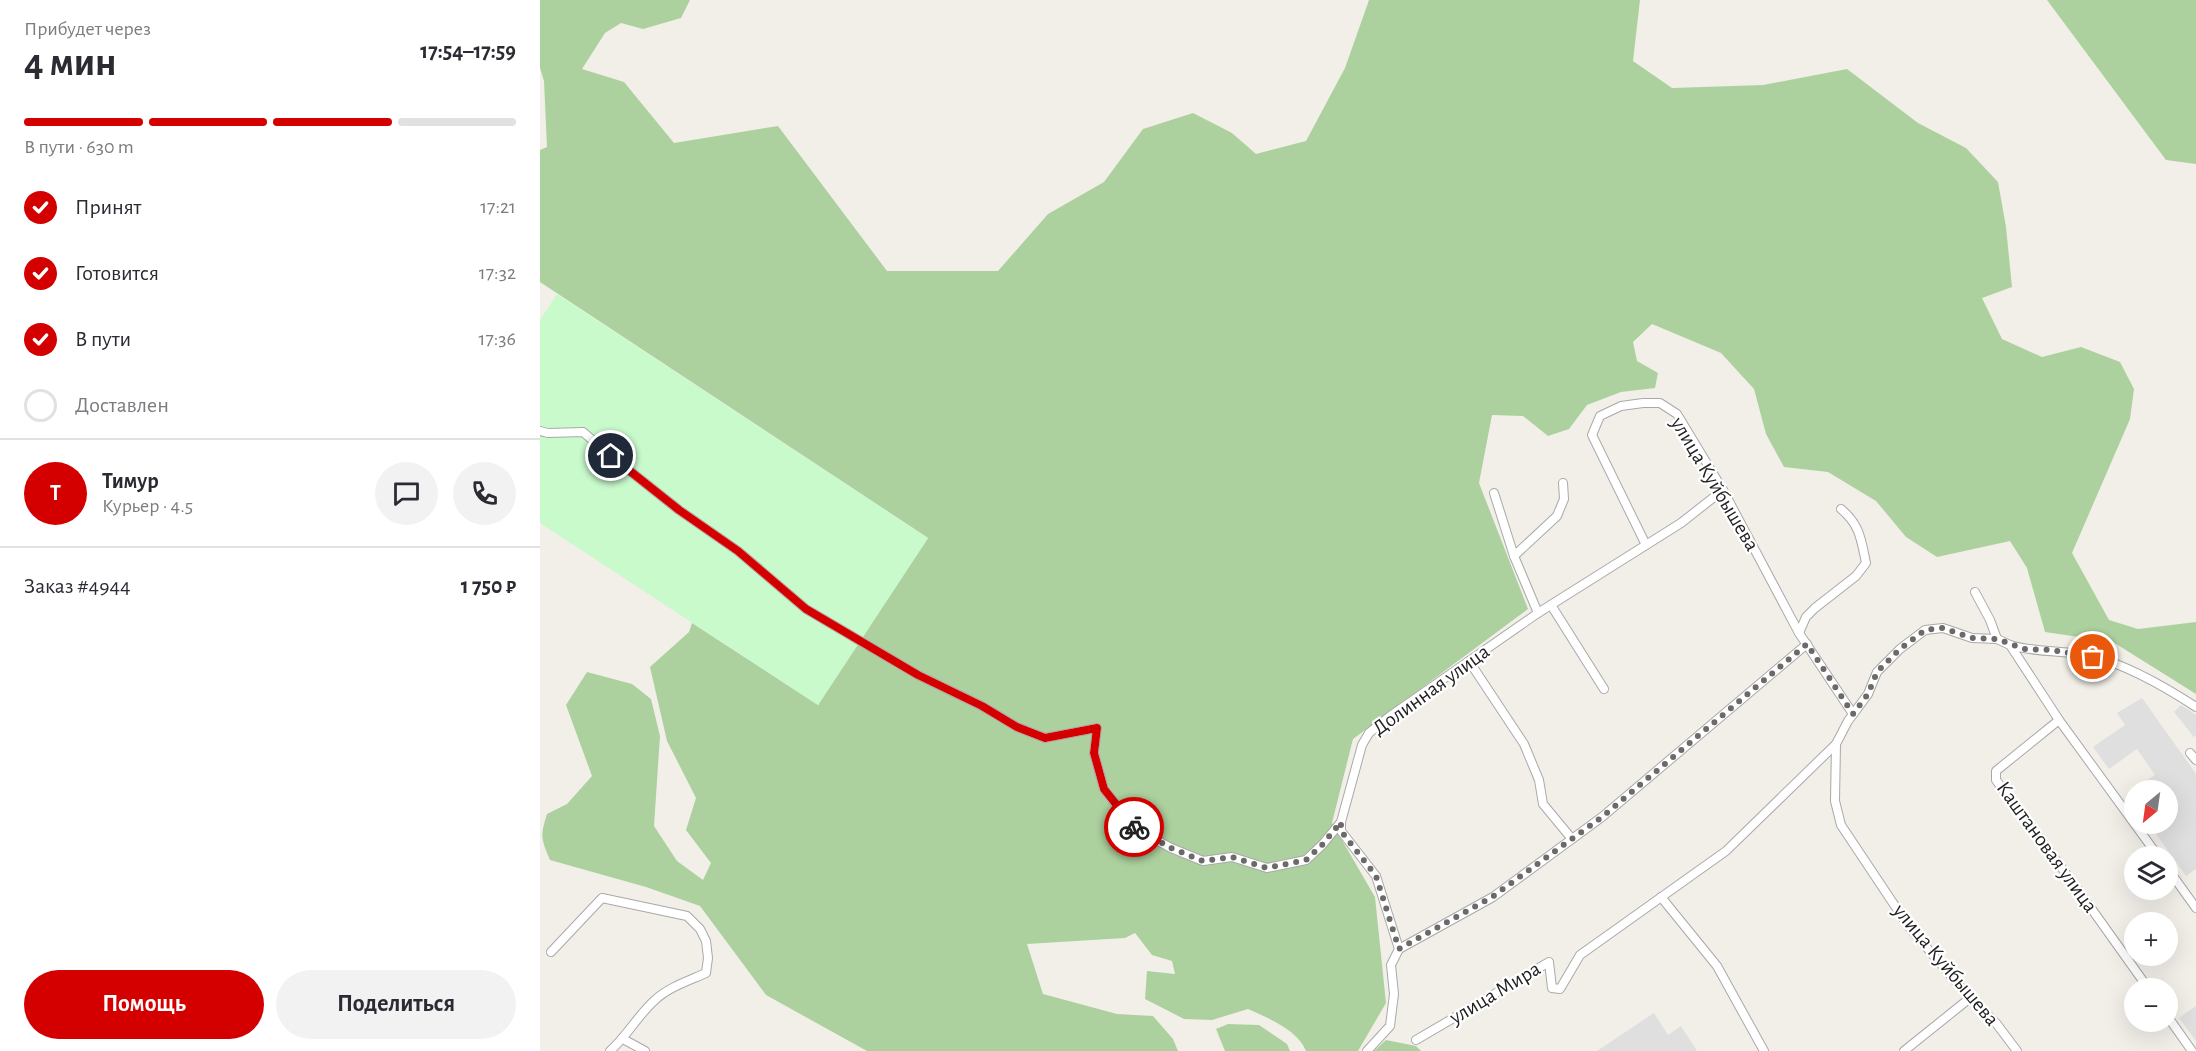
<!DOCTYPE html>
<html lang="ru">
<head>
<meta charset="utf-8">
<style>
  body { margin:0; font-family:"Alegreya Sans",sans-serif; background:#f2f2f3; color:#2b2b33; height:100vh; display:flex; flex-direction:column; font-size:22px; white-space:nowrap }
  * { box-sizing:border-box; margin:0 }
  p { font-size:20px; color:#7c7c81 }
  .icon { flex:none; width:33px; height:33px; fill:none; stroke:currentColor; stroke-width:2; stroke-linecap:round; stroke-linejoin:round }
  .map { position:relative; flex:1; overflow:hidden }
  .drawer { display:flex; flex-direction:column; background:#fff; width:540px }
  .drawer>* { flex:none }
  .needle { width:39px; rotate:209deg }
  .fabs { position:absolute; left:1584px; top:780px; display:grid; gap:12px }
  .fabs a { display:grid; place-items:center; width:54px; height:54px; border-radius:50%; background:#fff; box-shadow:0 6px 24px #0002; font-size:30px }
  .pin { position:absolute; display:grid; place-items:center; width:51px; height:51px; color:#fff; margin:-26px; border:3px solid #fff; border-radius:50%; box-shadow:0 2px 6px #0007 }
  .courier { position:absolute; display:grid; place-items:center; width:60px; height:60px; margin:-30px; border:4px solid #d40000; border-radius:50%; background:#fff; color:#222; box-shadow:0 2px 8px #0007 }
  .overview em { font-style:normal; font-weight:700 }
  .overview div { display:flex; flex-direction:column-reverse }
  .overview { display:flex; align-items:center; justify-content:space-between; height:102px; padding:0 24px }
  h1 { font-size:39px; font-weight:700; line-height:45px }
  .bar { display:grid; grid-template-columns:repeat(4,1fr); gap:9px 6px; align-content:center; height:72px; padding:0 24px }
  .bar i { height:8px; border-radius:4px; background:#e1e1e2 }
  .bar .current { background:#d40000 }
  .bar p { grid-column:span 4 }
  .line { display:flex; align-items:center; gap:15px; padding:0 24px; border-top:2px solid #e1e1e2 }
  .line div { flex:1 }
  .round { display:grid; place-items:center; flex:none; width:63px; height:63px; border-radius:32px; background:#f2f2f3 }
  ol { padding:0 24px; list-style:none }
  li { display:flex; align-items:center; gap:18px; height:66px }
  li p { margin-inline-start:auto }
  li .icon { padding:6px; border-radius:50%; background:#d40000; color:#fff; stroke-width:4 }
  li:last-child { color:#7c7c81 }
  li i { width:33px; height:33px; border:3px solid #e1e1e2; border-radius:50% }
  .action { display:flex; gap:12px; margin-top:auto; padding:12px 24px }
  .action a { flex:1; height:69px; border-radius:36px; background:#d40000; color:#fff; font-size:24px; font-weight:700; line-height:69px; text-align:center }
  .action a+a { background:#f2f2f3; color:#2b2b33 }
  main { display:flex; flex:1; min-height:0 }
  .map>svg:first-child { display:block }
  .residential { fill:#e0dfdf }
  .forest { fill:#add19e }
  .park { fill:#c8facc }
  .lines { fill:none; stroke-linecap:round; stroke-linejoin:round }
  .street-casing { stroke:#a9a9a9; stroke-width:10 }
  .street { stroke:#fff; stroke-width:8 }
  .done { stroke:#6b6a68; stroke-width:6; stroke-dasharray:0 10.8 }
  .route { stroke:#d40000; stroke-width:8 }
  .labels { text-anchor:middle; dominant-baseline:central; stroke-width:4.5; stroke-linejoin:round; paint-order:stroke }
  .street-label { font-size:21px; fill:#222; stroke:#fff }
</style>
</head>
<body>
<main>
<section class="drawer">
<div class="overview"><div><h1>4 мин</h1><p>Прибудет через</p></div><em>17:54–17:59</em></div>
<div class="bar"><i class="current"></i><i class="current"></i><i class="current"></i><i></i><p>В пути · 630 m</p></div>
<ol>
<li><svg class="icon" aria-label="check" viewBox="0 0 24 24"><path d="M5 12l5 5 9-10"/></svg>Принят<p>17:21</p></li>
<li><svg class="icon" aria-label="check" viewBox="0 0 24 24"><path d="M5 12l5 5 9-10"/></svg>Готовится<p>17:32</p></li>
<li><svg class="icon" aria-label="check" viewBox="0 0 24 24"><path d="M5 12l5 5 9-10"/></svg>В пути<p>17:36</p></li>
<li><i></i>Доставлен</li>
</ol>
<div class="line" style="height:108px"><b class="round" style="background:#d40000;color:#fff">Т</b><div><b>Тимур</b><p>Курьер · 4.5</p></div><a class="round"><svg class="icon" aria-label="chat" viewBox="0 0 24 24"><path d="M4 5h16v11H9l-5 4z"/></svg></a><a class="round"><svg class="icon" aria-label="phone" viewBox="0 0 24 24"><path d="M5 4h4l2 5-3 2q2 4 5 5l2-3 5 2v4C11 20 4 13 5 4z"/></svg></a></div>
<div class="line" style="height:78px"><div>Заказ #4944</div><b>1 750 ₽</b></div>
<div class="action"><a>Помощь</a><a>Поделиться</a></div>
</section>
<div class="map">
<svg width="1656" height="1051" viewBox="0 0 1656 1051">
  <rect width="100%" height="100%" fill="#f2efe9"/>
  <g class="residential">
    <polygon points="1602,698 1656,774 1656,869 1646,876 1609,824 1628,824 1628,790 1594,790 1594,802 1588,793 1615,775 1597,749 1569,769 1553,747 1585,725 1577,713"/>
    <polygon points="1641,705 1656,715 1656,736 1654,737 1634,712"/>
    <polygon points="1656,1006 1656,1041 1639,1018"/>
    <polygon points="1114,1013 1128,1035 1141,1026 1157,1051 1057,1051"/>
  </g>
  <g class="forest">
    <path d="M 0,0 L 150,0 L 141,18 L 103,29 L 81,23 L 65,33 L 42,69 L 84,82 L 134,143 L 238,126 L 347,271 L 458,271 L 508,214 L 564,182 L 603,129 L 653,113 L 692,133 L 716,154 L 766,141 L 805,68 L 829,0 L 1100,0 L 1093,61 L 1132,88 L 1223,85 L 1307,69 L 1378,123 L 1426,148 L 1458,182 L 1466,227 L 1472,287 L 1442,298 L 1462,339 L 1502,357 L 1541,347 L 1580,362 L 1594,389 L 1590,419 L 1532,553 L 1569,620 L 1598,629 L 1656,622 L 1656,694 L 1573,642 L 1505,632 L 1487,568 L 1470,541 L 1397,557 L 1366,537 L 1336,501 L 1288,472 L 1244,467 L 1226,434 L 1214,389 L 1181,353 L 1112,324 L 1093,342 L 1097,361 L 1118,373 L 1115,388 L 1081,392 L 1047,405 L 1029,429 L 1008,436 L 983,416 L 952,415 L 939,483 L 988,609 L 813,739 L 792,823 L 835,897 L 846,1003 L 818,1051 L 766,1051 C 758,1030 728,1018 708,1009 L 672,1020 L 644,1019 L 605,999 L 607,971 L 635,974 L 632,961 L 612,955 L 595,933 L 585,938 L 487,944 L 503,994 L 577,1014 L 613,1016 L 633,1039 L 638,1051 L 327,1051 L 226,995 L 160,906 L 106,887 L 10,860 C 1,839 0,836 7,814 L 27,804 L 52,776 L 26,705 L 47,672 L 92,684 L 111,699 L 120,736 L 114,826 L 137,861 L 163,880 L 171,863 L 146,830 L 156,798 L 127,741 L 110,667 L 149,632 L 152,623 L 278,705 L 388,538 L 0,282 L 0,150 L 7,147 L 4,81 L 0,68 Z"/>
    <polygon points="1507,0 1656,0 1656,164 1626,160"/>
    <polygon points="688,1024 719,1025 747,1044 750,1051 685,1051 676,1029"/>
    <polygon points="846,1040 876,1046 881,1051 834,1051"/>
  </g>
  <polygon class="park" points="17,294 388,538 278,705 0,523 0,320"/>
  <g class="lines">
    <defs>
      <g id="street">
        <polyline points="0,431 8,433 43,432 71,456 139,510 198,551 266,609 378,675 442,706 477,727 505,738 557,728 554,753 564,789 593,827 631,848 663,861 692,857 727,868 766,860 782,845 801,822"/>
        <polyline points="954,493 974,556 998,613"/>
        <polyline points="1106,545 1052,435 1060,416 1081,406 1103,403 1120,403 1137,414 1183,490 1259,633 1313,714"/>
        <polyline points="974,556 1017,516 1024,499 1023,483"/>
        <polyline points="1435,592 1450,620 1457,639 1470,645 1519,720 1618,856"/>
        <polyline points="1011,605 1064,689"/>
        <path d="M 1259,633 L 1266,617 L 1275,608 L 1316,576 L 1326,563 C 1321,539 1320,525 1301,509"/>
        <polyline points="1457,639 1432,638 1403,628 1385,630 1360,649 1337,672 1328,694 1308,721 1296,744 1295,801 1301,825 1369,927 1430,998 1456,1023 1477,1051"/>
        <path d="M 1470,645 C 1496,653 1525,650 1552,656 C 1586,665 1627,688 1656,707"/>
        <polyline points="929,661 984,744 999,780 1003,804 1032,839"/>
        <polyline points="1519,720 1456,771 1456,780 1536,887 1608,988"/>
        <polyline points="1650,753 1656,760"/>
        <polyline points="1628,869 1656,908"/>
        <polyline points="1121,897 1177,966 1224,1051"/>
        <polyline points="859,949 953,897 1062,817 1267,644"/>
        <path d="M 11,952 L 62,898 L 147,916 L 160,929 L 166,941 L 168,958 L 166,973 C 148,981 129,987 115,1000 C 98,1015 87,1036 70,1051"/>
        <polyline points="1628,1017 1652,1051"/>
        <polyline points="83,1039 105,1051"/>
        <polyline points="876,1040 1009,962 1012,988 1020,989 1040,955 1186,851 1296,744"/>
        <polyline points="827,1051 850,1026 854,994 851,965 859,949 836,876 801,831 801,822 822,745 829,733 853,714 998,613 1141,523 1183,490"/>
        <polyline points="1364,1051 1430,998"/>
      </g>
    </defs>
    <use href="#street" class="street-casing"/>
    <use href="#street" class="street"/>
  </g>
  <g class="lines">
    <polyline class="done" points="594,827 631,848 663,861 692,857 727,868 766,860 782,845 801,822 801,831 836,876 859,949 952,897 1062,817 1267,644 1313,714 1328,694 1337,672 1360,649 1385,630 1403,628 1432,638 1457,639 1484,649 1512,650 1553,657"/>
    <polyline class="route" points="71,456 139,510 198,551 266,609 378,675 442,706 477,727 505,738 557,728 554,753 564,789 594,827"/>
  </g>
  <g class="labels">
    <g class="street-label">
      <text transform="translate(1175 484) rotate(59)">улица Куйбышева</text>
      <text transform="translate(891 690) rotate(-36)">Долинная улица</text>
      <text transform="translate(1507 847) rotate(54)">Каштановая улица</text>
      <text transform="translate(1406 965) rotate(50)">улица Куйбышева</text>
      <text transform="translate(955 993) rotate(-31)">улица Мира</text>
    </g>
  </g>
</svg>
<div class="fabs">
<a><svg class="needle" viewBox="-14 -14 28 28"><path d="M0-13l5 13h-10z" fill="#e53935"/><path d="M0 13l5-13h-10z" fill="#7c7c81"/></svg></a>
<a><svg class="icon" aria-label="layers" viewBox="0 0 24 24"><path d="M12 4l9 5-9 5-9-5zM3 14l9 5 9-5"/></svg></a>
<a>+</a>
<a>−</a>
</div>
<div class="pin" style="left:1553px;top:657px;background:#ea580c"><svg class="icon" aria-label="bag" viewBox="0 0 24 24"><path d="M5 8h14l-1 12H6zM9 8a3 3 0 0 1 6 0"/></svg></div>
<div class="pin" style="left:71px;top:456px;background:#1f2937"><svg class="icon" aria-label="home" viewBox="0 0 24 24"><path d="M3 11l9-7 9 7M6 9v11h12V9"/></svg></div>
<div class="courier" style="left:594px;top:827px"><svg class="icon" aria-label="bike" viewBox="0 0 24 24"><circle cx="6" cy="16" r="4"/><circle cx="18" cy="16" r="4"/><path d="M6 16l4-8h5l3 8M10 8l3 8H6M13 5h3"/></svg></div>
</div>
</main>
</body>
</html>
